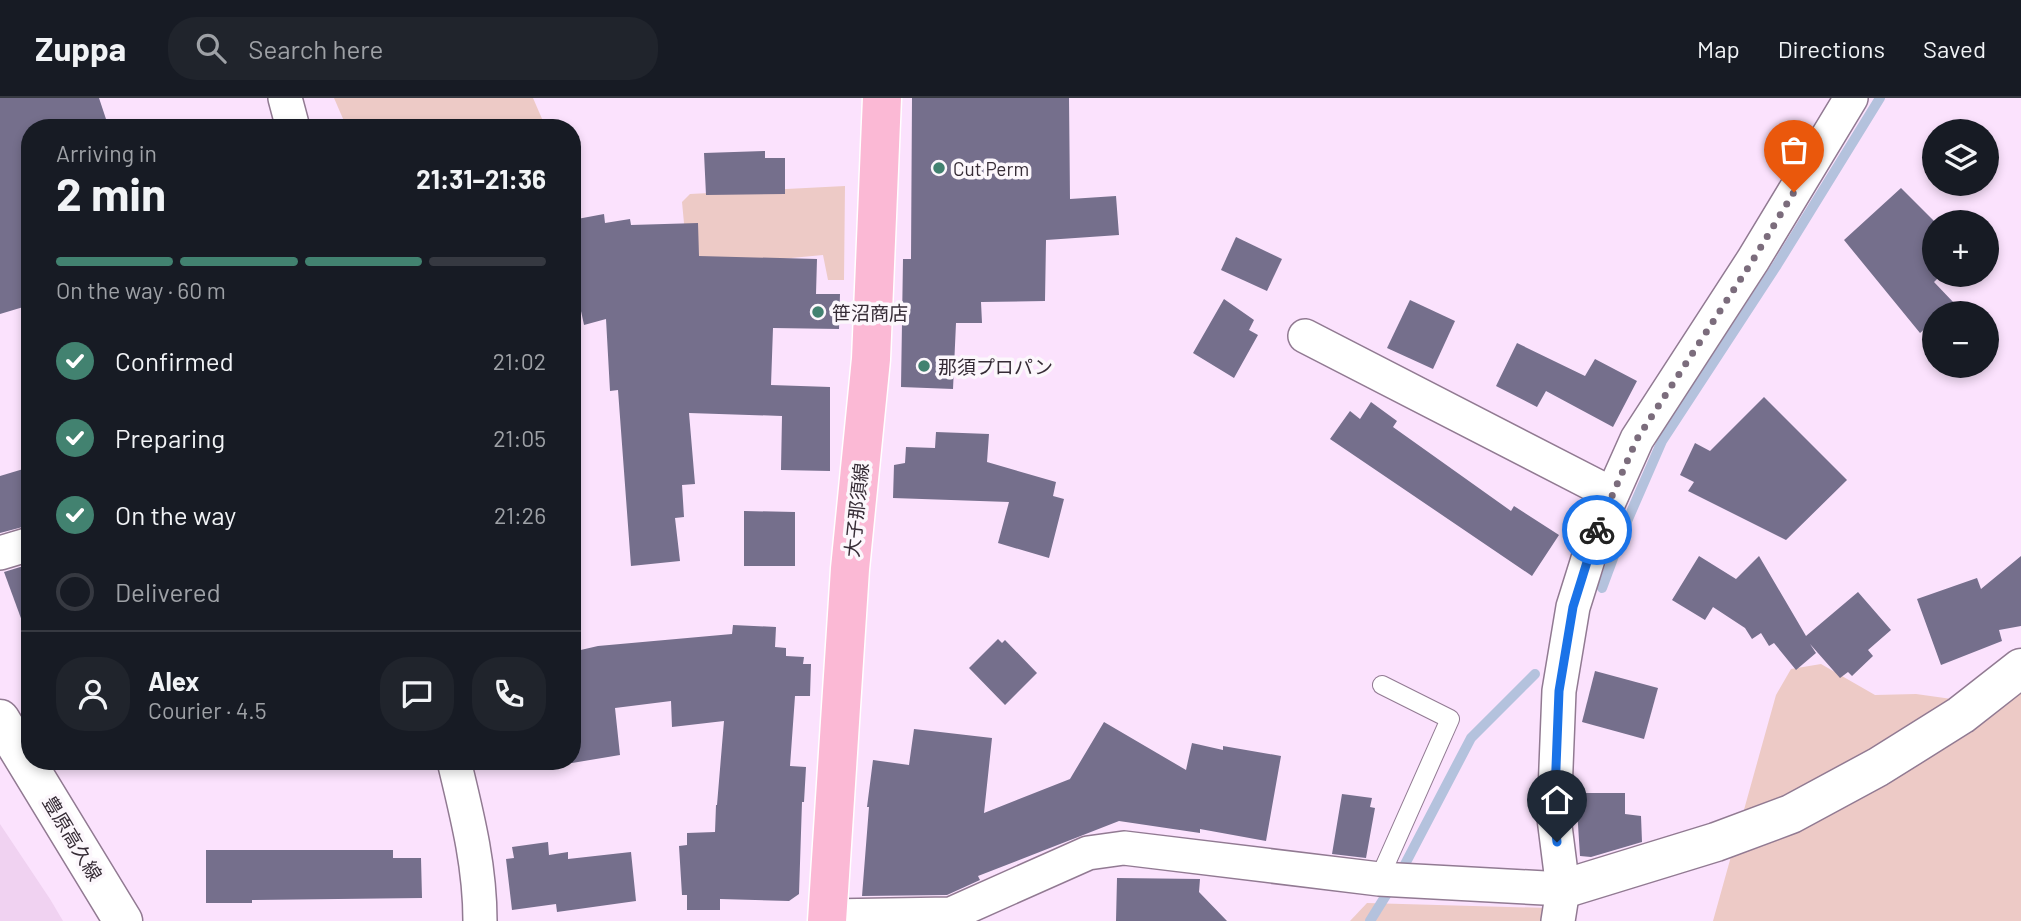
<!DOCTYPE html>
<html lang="en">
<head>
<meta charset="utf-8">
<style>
  body { margin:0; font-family:Barlow,"Noto Sans JP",sans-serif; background:#20242c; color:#f1f3f6; height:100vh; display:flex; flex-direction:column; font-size:26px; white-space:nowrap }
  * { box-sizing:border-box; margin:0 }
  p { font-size:23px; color:#9ea1a6 }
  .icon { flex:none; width:38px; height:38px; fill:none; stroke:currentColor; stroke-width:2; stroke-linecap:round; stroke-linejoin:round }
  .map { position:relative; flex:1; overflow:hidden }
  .sheet { position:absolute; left:21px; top:21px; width:560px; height:651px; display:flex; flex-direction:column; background:#171b24; border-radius:28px; box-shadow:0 4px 10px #0003 }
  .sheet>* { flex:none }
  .buttons { position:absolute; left:1922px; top:21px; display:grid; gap:14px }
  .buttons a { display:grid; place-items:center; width:77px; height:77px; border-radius:50%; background:#171b24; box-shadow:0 4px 10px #0003; font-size:35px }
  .pin { position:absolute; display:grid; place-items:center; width:60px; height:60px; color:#fff; margin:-72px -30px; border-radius:50% 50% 50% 0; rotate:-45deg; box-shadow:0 0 7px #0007 }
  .pin .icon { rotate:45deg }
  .courier { position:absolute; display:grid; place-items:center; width:70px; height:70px; margin:-35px; border:5px solid #1a73e8; border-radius:50%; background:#fff; color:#222; box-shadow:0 2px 9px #0007 }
  .summary em { font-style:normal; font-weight:700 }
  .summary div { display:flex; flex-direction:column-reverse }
  .summary { display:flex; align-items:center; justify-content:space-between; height:119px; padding:0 35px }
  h1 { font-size:46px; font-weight:700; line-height:52px }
  .bar { display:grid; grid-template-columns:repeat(4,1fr); gap:10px 7px; align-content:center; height:84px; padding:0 35px }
  .bar i { height:9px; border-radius:5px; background:#363941 }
  .bar .on { background:#428270 }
  .bar p { grid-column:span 4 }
  .line { display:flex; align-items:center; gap:18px; padding:0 35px; border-top:2px solid #363941 }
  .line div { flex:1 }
  .round { display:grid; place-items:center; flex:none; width:74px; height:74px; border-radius:28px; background:#20242c }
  ol { padding:0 35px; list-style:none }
  li { display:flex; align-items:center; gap:21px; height:77px }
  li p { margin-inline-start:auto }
  li .icon { padding:7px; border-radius:50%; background:#428270; color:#fff; stroke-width:4 }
  li:last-child { color:#9ea1a6 }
  li i { width:38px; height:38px; border:4px solid #363941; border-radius:50% }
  header { display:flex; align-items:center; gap:42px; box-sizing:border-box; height:98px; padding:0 35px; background:#171b24; border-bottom:2px solid #363941 }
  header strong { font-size:33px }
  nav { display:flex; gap:38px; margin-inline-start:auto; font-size:24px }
  .search { width:490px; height:63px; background:#20242c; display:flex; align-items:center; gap:18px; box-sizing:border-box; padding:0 24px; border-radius:28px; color:#9ea1a6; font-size:26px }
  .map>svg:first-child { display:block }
  .built { fill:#f0d2f1 }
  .green { fill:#edcac6 }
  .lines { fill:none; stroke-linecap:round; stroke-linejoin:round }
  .stream { stroke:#b4c2dd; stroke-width:10 }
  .building { fill:#756f8c }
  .lane-casing { stroke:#917a92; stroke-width:20 }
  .street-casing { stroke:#917a92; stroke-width:36 }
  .secondary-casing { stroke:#917a92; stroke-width:41 }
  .primary-casing { stroke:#fff; stroke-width:41 }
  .lane { stroke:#fff; stroke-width:18 }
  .street { stroke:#fff; stroke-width:33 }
  .secondary { stroke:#fff; stroke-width:38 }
  .primary { stroke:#fbb9d5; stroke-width:38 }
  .done { stroke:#7b6c7c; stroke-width:7; stroke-dasharray:0 12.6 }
  .route { stroke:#1a73e8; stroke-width:9 }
  .poi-dot { fill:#428270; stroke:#fcf7fc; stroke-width:2.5 }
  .labels { text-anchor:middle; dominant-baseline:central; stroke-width:7; stroke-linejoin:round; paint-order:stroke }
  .poi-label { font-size:19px; fill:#362c36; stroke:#fcf7fc; text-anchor:start }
  .street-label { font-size:19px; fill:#362c36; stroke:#fcf7fc }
</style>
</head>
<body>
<header>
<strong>Zuppa</strong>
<div class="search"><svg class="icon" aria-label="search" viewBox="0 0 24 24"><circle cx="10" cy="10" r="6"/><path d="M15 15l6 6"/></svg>Search here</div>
<nav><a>Map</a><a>Directions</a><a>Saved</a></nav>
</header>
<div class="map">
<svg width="2021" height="823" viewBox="0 0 2021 823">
  <rect width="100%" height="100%" fill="#fbe2fd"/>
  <polygon class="built" points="0,726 50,801 63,823 0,823"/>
  <g class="green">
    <polygon points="334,0 533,0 546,30 347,30"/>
    <polygon points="845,88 844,182 828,182 823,157 726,166 692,210 682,104 690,96"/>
    <polygon points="1821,566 1875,597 1916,596 1966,603 2021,569 2021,823 1713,823 1776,597 1791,571"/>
    <polygon points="1367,805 1548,810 1546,823 1350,823"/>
  </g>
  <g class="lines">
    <g class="stream">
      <polyline points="1602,490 1625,428 1662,343 1777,167 1880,0"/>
      <polyline points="1370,823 1403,770 1471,640 1535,576"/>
    </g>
  </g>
  <g class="building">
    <polygon points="0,0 99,0 109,30 30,30 30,207 0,216"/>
    <polygon points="912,0 1069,0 1070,101 1116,98 1119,137 1046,142 1045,203 981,204 982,225 956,225 953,291 901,289 903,161 911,161"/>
    <polygon points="765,53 765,60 785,60 785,96 706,97 704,55"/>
    <polygon points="1901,90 1935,124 1934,177 1941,177 1934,184 1954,205 1943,215 1934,215 1934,223 1920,235 1844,142"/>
    <polygon points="604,116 605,125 630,121 631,127 698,125 699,158 817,161 816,196 840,196 839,231 773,230 771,287 830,289 830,373 781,372 782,318 689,315 695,386 682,387 684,419 675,420 680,463 631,468 618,292 610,293 606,221 584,227 572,171 572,122"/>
    <polygon points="1236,139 1282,161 1267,193 1221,172"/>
    <polygon points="1224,201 1254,222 1249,232 1258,237 1234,280 1193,255"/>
    <polygon points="1410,202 1455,223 1433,271 1387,250"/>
    <polygon points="1517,245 1585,278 1595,261 1637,283 1613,329 1546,293 1537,309 1496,288"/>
    <polygon points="1764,299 1847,382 1786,442 1688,393 1694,384 1680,377 1695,345 1710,353"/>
    <polygon points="1371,304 1397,323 1393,329 1511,413 1514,408 1559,437 1532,478 1330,341 1350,313 1360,321"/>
    <polygon points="936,334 989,336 987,364 1056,384 1053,398 1064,401 1049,460 998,445 1009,404 893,400 894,367 905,365 906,349 935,350"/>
    <polygon points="30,369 30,427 0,435 0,378"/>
    <polygon points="744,413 795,414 795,468 744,468"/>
    <polygon points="1699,458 1736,481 1759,458 1806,538 1858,494 1891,532 1868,552 1873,558 1852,578 1848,574 1840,580 1810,546 1816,555 1796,572 1774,545 1769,548 1761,535 1752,541 1745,530 1713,509 1705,522 1672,502"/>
    <polygon points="2021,458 2021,528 1999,532 2002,543 1941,567 1917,501 1977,480 1981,491"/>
    <polygon points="30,466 30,533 26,534 4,474"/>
    <polygon points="733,527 776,529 775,549 786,550 786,558 804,559 803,566 811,566 810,598 795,598 790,668 806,669 804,704 802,704 799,796 789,803 720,801 720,812 687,812 687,797 682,797 679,748 687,747 687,735 715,734 716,707 717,707 724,623 672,629 671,603 615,610 620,657 572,665 572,554 598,548 732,536"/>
    <polygon points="998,541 1002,545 1005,542 1037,575 1005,607 969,570"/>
    <polygon points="1595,573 1658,590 1644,641 1582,624"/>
    <polygon points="1104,624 1186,672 1192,645 1223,652 1223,648 1281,658 1266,743 1200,731 1200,735 1119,723 978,778 980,782 947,797 862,798 869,709 867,709 873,662 909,667 914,631 992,640 984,715 1070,681"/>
    <polygon points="1576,695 1625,695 1625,716 1641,718 1642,744 1591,759 1580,758"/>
    <polygon points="1342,696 1372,700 1370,709 1375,710 1366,760 1332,756"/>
    <polygon points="548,744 549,757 568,754 568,761 631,754 636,803 557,814 556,806 512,812 506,761 514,760 512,749"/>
    <polygon points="206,752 393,752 393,760 421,760 422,800 252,802 252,805 206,805"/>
    <polygon points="1117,780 1200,781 1199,794 1227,823 1116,823"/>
  </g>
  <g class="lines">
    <defs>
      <polyline id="lane" points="1379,781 1450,621 1382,587"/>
      <g id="street">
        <polyline points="285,0 293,30"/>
        <polyline points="1305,238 1612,396"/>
        <polyline points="0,455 30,446"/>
        <path d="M 454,663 C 467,717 480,767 480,823"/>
        <polyline points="828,818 951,816 1088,755 1124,750 1379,781 1563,791"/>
        <polyline points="1558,823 1563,791 1554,720 1559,593 1573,509 1599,426 1637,341 1753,162 1851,0"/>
      </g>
      <g id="secondary">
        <polyline points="0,621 123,823"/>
        <polyline points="1563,791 1716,744 1791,716 1878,669 1961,617 2021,570"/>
      </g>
      <polyline id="primary" points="827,823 850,471 871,261 882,0"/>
    </defs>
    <use href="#lane" class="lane-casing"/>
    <use href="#street" class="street-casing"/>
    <use href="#secondary" class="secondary-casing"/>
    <use href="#primary" class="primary-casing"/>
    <use href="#lane" class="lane"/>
    <use href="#street" class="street"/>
    <use href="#secondary" class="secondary"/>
    <use href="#primary" class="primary"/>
  </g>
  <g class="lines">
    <polyline class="done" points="1597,432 1637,341 1753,162 1794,94"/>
    <polyline class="route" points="1557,744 1554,720 1559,593 1573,509 1597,432"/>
  </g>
  <g class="poi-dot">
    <circle cx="939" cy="70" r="7"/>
    <circle cx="818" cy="214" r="7"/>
    <circle cx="924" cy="268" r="7"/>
  </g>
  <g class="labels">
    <g class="poi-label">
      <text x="953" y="70">Cut Perm</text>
      <text x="832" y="214">笹沼商店</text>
      <text x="938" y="268">那須プロパン</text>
    </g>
    <g class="street-label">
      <text transform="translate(856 412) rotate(-84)">大子那須線</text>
      <text transform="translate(73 740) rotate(59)">豊原高久線</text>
    </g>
  </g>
</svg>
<div class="buttons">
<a><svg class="icon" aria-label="layers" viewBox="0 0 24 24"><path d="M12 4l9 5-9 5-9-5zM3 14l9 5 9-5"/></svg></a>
<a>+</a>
<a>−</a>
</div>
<div class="pin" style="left:1794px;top:94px;background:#ea580c"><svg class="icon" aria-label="bag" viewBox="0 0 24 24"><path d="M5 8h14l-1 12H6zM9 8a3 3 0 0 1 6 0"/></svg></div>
<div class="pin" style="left:1557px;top:744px;background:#1f2937"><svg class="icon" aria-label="home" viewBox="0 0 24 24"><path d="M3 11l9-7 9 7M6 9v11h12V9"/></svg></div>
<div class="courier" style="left:1597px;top:432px"><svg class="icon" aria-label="bike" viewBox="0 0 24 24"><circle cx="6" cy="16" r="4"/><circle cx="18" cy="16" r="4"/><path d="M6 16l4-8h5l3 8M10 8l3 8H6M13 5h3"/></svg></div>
<section class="sheet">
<div class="summary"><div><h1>2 min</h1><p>Arriving in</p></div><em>21:31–21:36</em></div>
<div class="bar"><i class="on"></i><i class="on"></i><i class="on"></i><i></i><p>On the way · 60 m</p></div>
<ol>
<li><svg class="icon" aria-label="check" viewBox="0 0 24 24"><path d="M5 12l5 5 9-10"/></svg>Confirmed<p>21:02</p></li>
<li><svg class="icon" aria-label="check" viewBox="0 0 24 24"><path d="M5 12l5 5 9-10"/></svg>Preparing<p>21:05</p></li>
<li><svg class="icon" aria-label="check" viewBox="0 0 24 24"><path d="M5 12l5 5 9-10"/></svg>On the way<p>21:26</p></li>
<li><i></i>Delivered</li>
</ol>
<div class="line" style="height:126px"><a class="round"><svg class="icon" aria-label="person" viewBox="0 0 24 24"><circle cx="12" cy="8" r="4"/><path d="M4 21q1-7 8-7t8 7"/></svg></a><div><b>Alex</b><p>Courier · 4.5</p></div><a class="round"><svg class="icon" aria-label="chat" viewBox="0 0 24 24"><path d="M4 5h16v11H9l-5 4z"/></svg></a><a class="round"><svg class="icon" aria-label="phone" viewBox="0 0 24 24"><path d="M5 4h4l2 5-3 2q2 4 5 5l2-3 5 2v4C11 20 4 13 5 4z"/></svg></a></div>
</section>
</div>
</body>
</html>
